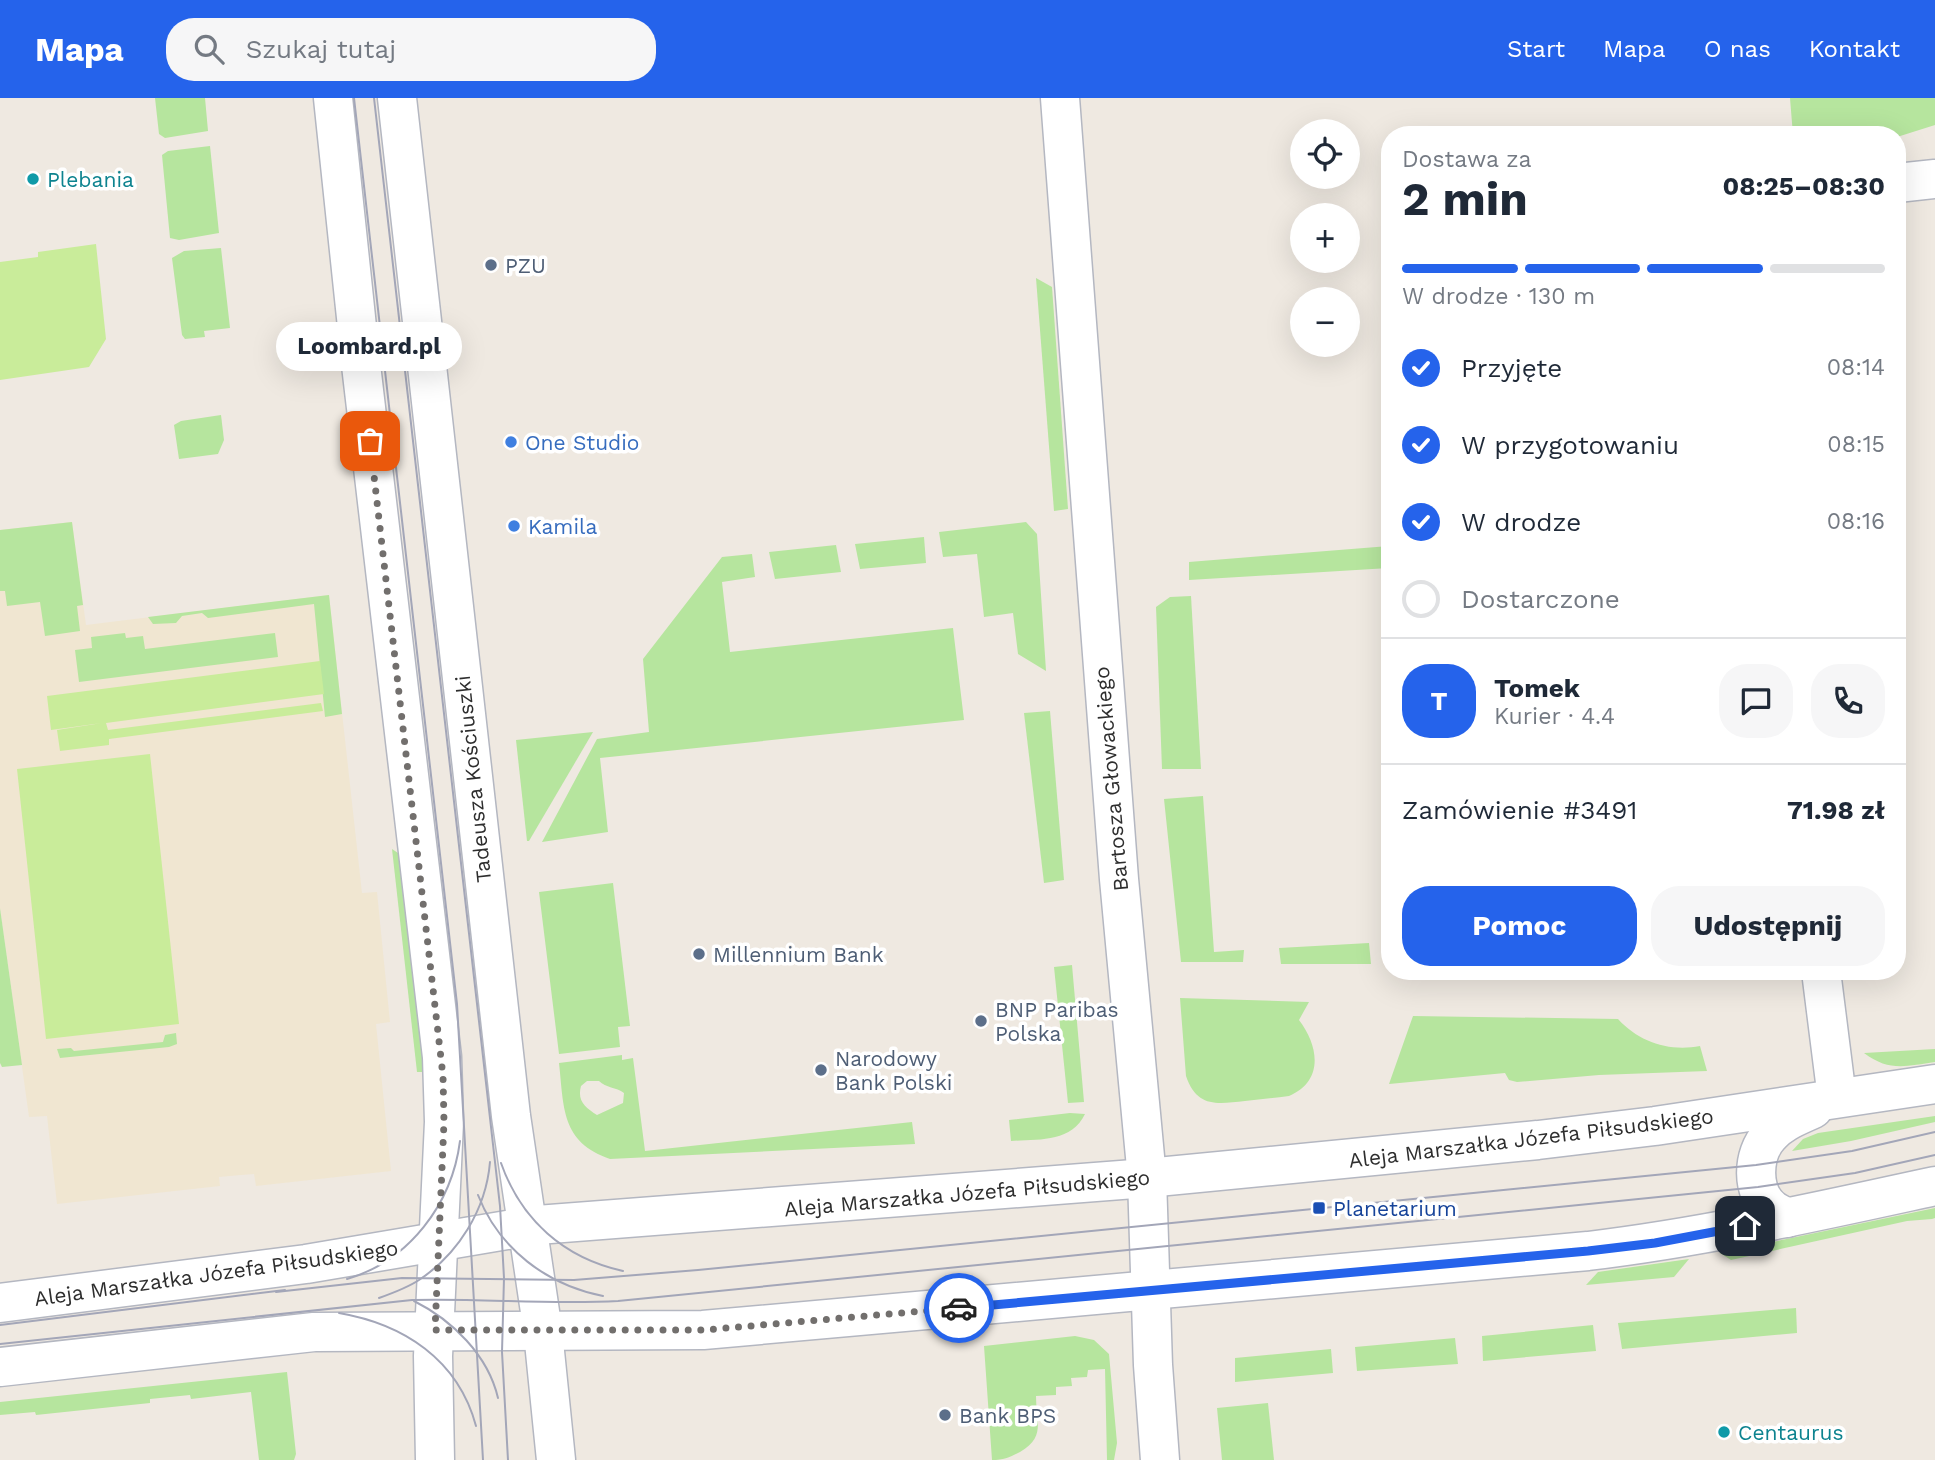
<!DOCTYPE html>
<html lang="pl">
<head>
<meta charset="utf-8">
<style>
  body { margin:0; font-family:"Work Sans",sans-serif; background:#f6f6f7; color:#1f2937; height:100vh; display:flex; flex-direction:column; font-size:26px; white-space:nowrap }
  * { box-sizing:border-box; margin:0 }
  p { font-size:23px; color:#747a83 }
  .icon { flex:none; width:38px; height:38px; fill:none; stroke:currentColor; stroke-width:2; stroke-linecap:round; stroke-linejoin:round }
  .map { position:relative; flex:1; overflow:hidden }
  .drawer { position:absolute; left:1381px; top:28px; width:525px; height:854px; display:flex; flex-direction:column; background:#fff; border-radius:28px; box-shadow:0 7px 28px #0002 }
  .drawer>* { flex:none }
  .controls { position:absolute; left:1290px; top:21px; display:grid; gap:14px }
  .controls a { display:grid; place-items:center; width:70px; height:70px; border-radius:50%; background:#fff; box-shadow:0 7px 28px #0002; font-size:35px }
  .pin { position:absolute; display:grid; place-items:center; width:60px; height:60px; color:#fff; margin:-30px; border-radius:14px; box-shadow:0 4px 10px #0006 }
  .courier { position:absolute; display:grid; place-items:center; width:70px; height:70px; margin:-35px; border:5px solid #2563eb; border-radius:50%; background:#fff; color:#222; box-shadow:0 2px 9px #0007 }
  .bubble { position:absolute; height:49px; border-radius:24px; background:#fff; box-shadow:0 7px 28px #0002; font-size:23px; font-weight:700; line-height:49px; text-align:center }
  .summary em { font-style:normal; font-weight:700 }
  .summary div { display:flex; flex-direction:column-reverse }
  .summary { display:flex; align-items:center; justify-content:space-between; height:119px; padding:0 21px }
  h1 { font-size:46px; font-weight:700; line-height:52px }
  .bar { display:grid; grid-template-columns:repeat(4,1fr); gap:10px 7px; align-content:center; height:84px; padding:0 21px }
  .bar i { height:9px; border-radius:5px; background:#e0e1e3 }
  .bar .selected { background:#2563eb }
  .bar p { grid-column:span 4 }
  .line { display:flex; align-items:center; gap:18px; padding:0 21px; border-top:2px solid #e0e1e3 }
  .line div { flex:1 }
  .round { display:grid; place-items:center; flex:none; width:74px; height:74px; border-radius:28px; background:#f6f6f7 }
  ol { padding:0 21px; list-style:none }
  li { display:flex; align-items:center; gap:21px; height:77px }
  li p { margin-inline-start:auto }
  li .icon { padding:7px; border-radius:50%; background:#2563eb; color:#fff; stroke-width:4 }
  li:last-child { color:#747a83 }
  li i { width:38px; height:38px; border:4px solid #e0e1e3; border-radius:50% }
  .action { display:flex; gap:14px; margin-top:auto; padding:14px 21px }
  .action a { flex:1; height:80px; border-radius:28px; background:#2563eb; color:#fff; font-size:28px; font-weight:700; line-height:80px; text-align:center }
  .action a+a { background:#f6f6f7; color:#1f2937 }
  header { display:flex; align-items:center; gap:42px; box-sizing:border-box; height:98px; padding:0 35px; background:#2563eb; color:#fff }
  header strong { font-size:33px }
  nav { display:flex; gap:38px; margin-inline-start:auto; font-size:24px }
  .search { width:490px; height:63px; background:#f6f6f7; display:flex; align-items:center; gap:18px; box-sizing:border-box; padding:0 24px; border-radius:28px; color:#747a83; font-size:26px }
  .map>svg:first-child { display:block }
  .education { fill:#f0e6d1 }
  .green { fill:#b6e59e; fill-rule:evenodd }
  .pitch { fill:#c9ec9a }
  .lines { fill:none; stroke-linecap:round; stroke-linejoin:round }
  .minor-casing { stroke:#b4b7c1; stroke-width:41 }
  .minor { stroke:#fff; stroke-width:38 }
  .tram { stroke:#a3a6b8; stroke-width:2 }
  .done { stroke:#726f6d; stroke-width:7; stroke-dasharray:0 12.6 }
  .route { stroke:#2563eb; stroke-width:9 }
  .culture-dot { fill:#0f9aa8; stroke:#fff; stroke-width:2.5 }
  .service-dot { fill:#5c6f8a; stroke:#fff; stroke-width:2.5 }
  .shop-dot { fill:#3f7fe0; stroke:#fff; stroke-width:2.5 }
  .transit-dot { fill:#1a4fb4; stroke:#fff; stroke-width:2.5 }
  .labels { text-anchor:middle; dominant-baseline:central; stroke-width:7; stroke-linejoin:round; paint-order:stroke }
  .culture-label { font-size:21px; fill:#0d838f; stroke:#fff; text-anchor:start }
  .service-label { font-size:21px; fill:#4e5e75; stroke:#fff; text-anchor:start }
  .shop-label { font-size:21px; fill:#366cbe; stroke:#fff; text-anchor:start }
  .street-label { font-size:21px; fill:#2e2e2e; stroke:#fff }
  .transit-label { font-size:21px; fill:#164399; stroke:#fff; text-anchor:start }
</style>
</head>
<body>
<header>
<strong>Mapa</strong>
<div class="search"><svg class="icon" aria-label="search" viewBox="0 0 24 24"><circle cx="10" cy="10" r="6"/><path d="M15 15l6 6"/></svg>Szukaj tutaj</div>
<nav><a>Start</a><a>Mapa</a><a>O nas</a><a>Kontakt</a></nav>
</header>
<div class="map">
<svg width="1935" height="1362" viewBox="0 0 1935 1362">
  <rect width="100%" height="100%" fill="#efe9e1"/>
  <polygon class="education" points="72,424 86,527 329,497 362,795 377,794 390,924 376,926 391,1073 256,1088 254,1076 241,1077 219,1079 220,1088 57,1106 47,1018 29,1019 0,810 0,432"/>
  <g class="green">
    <polygon points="155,0 205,0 208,33 165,40 159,36"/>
    <polygon points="1790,0 1935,0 1935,27 1897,39 1897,37 1793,37"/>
    <polygon points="210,48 219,135 179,142 170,140 162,57 168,53"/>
    <polygon points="221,150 230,230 204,233 205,239 185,241 182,237 172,160 184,153"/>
    <polygon points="1036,180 1052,189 1068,411 1054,413"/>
    <polygon points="221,317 224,342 218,356 179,361 174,327 181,323"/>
    <polygon points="72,424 83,507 77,508 80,533 45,538 40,504 7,508 5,493 0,493 0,432"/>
    <polygon points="1026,424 1037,436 1046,573 1018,556 1013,515 984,519 977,456 943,459 939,434"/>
    <polygon points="924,439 926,465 860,471 855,446"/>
    <polygon points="836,447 841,474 775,481 769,454"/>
    <polygon points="1389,448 1389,470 1189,482 1189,464"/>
    <polygon points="752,456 755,479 722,484 730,554 953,530 964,622 600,660 608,734 542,744 597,641 649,634 643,561 722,459"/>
    <polygon points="329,497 342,616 325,619 314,506 208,520 202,515 182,518 176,525 153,526 148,519"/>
    <polygon points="1191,498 1201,671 1162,671 1156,509 1170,499"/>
    <polygon points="125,535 126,540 143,538 145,551 275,535 278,559 79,584 75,552 92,550 91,539"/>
    <polygon points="1050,613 1064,782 1044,785 1024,615"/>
    <polygon points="593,634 529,743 527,743 516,642"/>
    <polygon points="1203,698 1214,854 1244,852 1243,864 1181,864 1164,701"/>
    <polygon points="392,751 404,759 420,918 423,974 417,974"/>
    <polygon points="613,785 630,928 618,929 620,949 559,956 539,794"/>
    <polygon points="0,810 22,967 2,969 0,965"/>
    <polygon points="1369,845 1371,866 1281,866 1279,850"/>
    <polygon points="1072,867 1084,1004 1068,1005 1054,869"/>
    <path d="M 1180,900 L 1309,904 L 1299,922 C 1319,948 1324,983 1289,998 C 1274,1000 1259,1001 1245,1003 C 1217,1006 1197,1010 1186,978 Z"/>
    <path d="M 1413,918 L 1618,921 C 1639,944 1669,954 1700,948 L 1707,973 L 1599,977 L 1517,984 L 1509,982 L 1505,975 L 1389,986 Z"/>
    <polygon points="176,935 177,946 169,949 60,960 57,951 71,950 74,953 163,944 165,937"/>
    <path d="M 1935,951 L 1935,964 C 1906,968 1889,974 1864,955 Z"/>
    <path d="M 622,957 L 622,962 L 633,960 L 645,1053 L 912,1024 L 915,1046 L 610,1061 C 561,1044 564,1010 559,965 ZM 587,983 L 599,983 C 606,990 616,989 624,995 L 623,1005 L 597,1017 C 585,1009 577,1003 581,988 Z"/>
    <path d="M 1070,1015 L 1085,1016 C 1071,1045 1038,1041 1011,1043 L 1009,1022 Z"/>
    <polygon points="1935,1018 1935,1024 1851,1043 1792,1053 1803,1041 1818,1035"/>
    <polygon points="1935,1110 1935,1120 1932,1121 1907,1123 1731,1162 1720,1155"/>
    <polygon points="1689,1161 1674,1179 1586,1187 1598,1174"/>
    <polygon points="1796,1210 1797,1235 1622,1251 1618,1225"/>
    <polygon points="1593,1227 1596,1253 1483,1263 1482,1238"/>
    <path d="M 1075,1238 L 1094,1242 L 1109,1256 L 1117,1345 L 1114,1362 L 1107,1362 L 1105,1271 L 1088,1272 L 1087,1279 L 1071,1280 L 1072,1288 L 1056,1289 L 1056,1297 L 1036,1298 C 1036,1324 1046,1339 1020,1354 C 1010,1359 1004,1362 992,1362 L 984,1248 Z"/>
    <polygon points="1455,1240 1458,1266 1357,1273 1355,1249"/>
    <polygon points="1331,1251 1333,1275 1235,1284 1235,1260"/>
    <polygon points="287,1274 296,1356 294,1362 259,1362 251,1294 191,1301 190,1297 150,1301 150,1305 36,1317 35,1314 0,1317 0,1304"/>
    <polygon points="1268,1305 1274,1362 1222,1362 1217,1310"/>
  </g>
  <g class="pitch">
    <polygon points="96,146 106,241 89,269 0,282 0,164 38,159 38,154"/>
    <polygon points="320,563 324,596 106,625 108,632 321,605 323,613 109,641 109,647 60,653 57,632 102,625 51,632 47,598"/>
    <polygon points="150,656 179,926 46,941 17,671"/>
  </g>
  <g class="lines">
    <defs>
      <g id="minor">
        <polyline points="333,0 361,267 442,959 444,1024 433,1258 435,1362"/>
        <polyline points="397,0 511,1018 543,1234 556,1362"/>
        <polyline points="1060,0 1119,781 1147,1080 1153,1267 1160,1362"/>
        <polyline points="1897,85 1935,81"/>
        <polyline points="1821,873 1837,1000"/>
        <path d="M 1787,1120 C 1783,1117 1777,1115 1773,1112 C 1750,1095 1752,1056 1770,1037 C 1781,1024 1798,1018 1813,1011"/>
        <polyline points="0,1205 306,1166 537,1127 1147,1080 1538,1042 1655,1028 1935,986"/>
        <path d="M 0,1269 L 314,1234 L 703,1232 L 1588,1153 C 1705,1139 1820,1113 1935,1088"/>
      </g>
    </defs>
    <use href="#minor" class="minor-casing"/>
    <use href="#minor" class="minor"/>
    <g class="tram">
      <polyline points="354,0 457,906 483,1362"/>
      <polyline points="374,0 500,1108 504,1180 502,1254 508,1362"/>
      <path d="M 501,1065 C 521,1122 564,1160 623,1173"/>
      <path d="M 478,1097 C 499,1151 547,1187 603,1198"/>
      <path d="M 347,1181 C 409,1163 452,1106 460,1043"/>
      <polyline points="276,1194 402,1180 574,1182 698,1172 1756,1067 1852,1053 1935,1034"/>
      <path d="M 379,1200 C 393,1195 407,1190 419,1182 C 458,1156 486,1112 490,1064"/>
      <path d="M 414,1203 C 452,1222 488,1257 498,1300"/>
      <path d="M 339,1215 C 403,1226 458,1261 476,1328"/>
      <polyline points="0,1227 285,1192"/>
      <path d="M 0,1246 L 412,1202 C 480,1200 549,1207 618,1203 L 1758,1089 L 1855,1075 L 1935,1057"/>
    </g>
  </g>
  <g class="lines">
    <polyline class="done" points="370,343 443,978 444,1024 435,1232 704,1232 959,1210"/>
    <polyline class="route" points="959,1210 1588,1153 1655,1145 1745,1128"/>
  </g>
  <g class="culture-dot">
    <circle cx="33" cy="81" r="7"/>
    <circle cx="1724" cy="1334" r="7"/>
  </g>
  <g class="service-dot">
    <circle cx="491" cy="167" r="7"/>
    <circle cx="699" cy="856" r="7"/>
    <circle cx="981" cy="923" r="7"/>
    <circle cx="821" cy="972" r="7"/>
    <circle cx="945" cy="1317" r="7"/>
  </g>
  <g class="shop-dot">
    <circle cx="511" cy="344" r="7"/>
    <circle cx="514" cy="428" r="7"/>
  </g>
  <rect class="transit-dot" x="1312" y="1103" width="14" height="14" rx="3.5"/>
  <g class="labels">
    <g class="culture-label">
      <text x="47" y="81">Plebania</text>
      <text x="1738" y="1334">Centaurus</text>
    </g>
    <g class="service-label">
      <text x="505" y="167">PZU</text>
      <text x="713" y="856">Millennium Bank</text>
      <text x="995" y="911">BNP Paribas<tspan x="995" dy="24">Polska</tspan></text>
      <text x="835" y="960">Narodowy<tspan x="835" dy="24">Bank Polski</tspan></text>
      <text x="959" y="1317">Bank BPS</text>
    </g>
    <g class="shop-label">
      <text x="525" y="344">One Studio</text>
      <text x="528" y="428">Kamila</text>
    </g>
    <g class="street-label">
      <text transform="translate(473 681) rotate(-96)">Tadeusza Kościuszki</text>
      <text transform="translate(1111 681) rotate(-95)">Bartosza Głowackiego</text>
      <text transform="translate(1531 1040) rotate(-7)">Aleja Marszałka Józefa Piłsudskiego</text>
      <text transform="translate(967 1095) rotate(-5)">Aleja Marszałka Józefa Piłsudskiego</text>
      <text transform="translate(216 1175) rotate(-8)">Aleja Marszałka Józefa Piłsudskiego</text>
    </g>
    <g class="transit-label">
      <text x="1333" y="1110">Planetarium</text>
    </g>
  </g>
</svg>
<div class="controls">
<a><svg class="icon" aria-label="locate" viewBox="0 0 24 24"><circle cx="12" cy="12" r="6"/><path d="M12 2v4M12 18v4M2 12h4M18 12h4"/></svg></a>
<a>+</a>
<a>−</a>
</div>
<div class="pin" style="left:370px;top:343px;background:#ea580c"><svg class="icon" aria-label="bag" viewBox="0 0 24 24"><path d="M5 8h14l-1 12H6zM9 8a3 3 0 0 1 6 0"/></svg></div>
<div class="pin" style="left:1745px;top:1128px;background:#1f2937"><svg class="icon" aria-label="home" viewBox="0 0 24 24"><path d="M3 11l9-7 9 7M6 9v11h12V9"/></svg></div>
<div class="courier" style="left:959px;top:1210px"><svg class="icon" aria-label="car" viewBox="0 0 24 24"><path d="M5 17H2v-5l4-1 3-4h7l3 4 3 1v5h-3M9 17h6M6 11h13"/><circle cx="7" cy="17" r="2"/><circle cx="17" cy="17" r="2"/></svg></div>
<div class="bubble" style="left:276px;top:224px;width:186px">Loombard.pl</div>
<section class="drawer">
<div class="summary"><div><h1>2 min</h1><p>Dostawa za</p></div><em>08:25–08:30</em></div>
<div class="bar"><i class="selected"></i><i class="selected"></i><i class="selected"></i><i></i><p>W drodze · 130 m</p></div>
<ol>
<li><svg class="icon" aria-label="check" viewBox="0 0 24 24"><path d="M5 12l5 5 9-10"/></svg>Przyjęte<p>08:14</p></li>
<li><svg class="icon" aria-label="check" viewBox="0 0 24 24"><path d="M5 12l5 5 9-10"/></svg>W przygotowaniu<p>08:15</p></li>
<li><svg class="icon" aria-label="check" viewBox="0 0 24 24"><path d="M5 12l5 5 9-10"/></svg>W drodze<p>08:16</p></li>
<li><i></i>Dostarczone</li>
</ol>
<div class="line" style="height:126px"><b class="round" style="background:#2563eb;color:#fff">T</b><div><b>Tomek</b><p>Kurier · 4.4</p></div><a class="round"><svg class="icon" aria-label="chat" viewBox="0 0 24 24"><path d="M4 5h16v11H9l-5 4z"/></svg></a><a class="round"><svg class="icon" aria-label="phone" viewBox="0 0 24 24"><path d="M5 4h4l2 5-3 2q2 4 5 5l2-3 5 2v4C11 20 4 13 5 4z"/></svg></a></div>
<div class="line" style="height:91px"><div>Zamówienie #3491</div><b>71.98 zł</b></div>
<div class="action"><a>Pomoc</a><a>Udostępnij</a></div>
</section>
</div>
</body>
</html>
